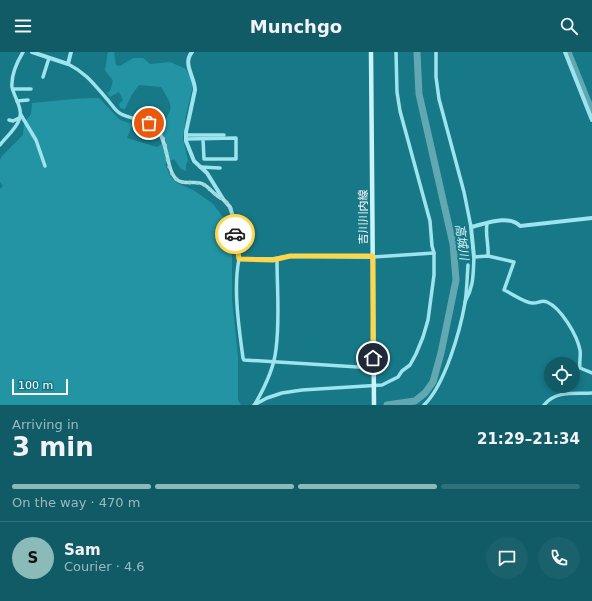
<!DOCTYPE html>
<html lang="en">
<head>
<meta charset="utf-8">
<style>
  body { margin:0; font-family:"DejaVu Sans","Noto Sans JP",sans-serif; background:#1a616c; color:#f1f3f6; height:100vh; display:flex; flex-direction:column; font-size:15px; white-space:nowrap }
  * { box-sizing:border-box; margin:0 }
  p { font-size:13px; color:#9cb9bf }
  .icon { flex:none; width:22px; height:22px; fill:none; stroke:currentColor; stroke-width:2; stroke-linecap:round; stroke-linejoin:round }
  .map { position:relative; height:353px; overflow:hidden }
  .details { display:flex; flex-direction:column; background:#115b66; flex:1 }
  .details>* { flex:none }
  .controls { position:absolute; left:544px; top:305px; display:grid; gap:8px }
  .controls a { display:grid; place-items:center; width:36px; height:36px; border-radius:50%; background:#115b66; box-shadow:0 2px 6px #0003; font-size:20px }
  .scale { position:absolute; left:12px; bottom:10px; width:56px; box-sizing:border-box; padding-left:4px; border:2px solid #fff; border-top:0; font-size:11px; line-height:14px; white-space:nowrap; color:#fff; -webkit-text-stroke:3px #177988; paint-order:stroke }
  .pin { position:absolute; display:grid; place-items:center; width:34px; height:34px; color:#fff; margin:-17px; border:2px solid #fff; border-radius:50%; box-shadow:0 1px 4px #0007 }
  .courier { position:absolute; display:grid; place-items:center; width:40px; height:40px; margin:-20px; border:3px solid #ffd54a; border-radius:50%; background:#fff; color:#222; box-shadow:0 1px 5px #0007 }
  .overview em { font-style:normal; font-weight:700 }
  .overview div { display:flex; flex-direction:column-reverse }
  .overview { display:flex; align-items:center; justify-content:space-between; height:68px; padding:0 12px }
  h1 { font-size:26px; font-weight:700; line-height:30px }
  .bar { display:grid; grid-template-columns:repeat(4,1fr); gap:6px 4px; align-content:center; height:48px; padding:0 12px }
  .bar i { height:5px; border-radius:3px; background:#30707a }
  .bar .active { background:#8bbbb9 }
  .bar p { grid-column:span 4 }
  .line { display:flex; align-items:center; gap:10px; padding:0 12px; border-top:1px solid #30707a }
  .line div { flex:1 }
  .round { display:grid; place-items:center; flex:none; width:42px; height:42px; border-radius:21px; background:#1a616c }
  header { display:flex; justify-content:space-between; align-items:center; height:52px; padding:0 12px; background:#115b66; font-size:18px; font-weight:700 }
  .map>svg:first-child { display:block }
  .green { fill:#2394a3 }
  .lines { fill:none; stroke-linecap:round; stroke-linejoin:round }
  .river { stroke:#62a8b2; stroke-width:7 }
  .minor { stroke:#9ee4ee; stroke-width:3.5 }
  .tertiary { stroke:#9ee4ee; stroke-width:4 }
  .secondary { stroke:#cbf3fa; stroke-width:4.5 }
  .done { stroke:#aed0d5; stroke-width:4; stroke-dasharray:0 7.2 }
  .route { stroke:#ffd54a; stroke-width:5 }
  .labels { text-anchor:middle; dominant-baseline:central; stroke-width:4; stroke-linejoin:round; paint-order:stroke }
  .street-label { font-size:11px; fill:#fff; stroke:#177988 }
  .water-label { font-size:12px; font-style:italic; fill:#d9f7fa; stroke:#177988 }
</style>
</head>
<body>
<header><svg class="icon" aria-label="menu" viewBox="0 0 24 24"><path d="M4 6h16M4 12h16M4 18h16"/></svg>Munchgo<svg class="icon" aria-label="search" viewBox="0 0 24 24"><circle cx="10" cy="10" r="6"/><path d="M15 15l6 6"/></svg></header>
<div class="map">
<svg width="592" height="353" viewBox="0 0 592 353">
  <rect width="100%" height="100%" fill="#177988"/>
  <path class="green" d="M 108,0 L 114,0 L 116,13 L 120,14 L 133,6 L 143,6 L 150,12 L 170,10 L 186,17 L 192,30 L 192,38 L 186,63 L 183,86 L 188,109 L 186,112 L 186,119 L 181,117 L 174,107 L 165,112 L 170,124 L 177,131 L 193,138 L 212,151 L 227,170 L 232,186 L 232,248 L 238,305 L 238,348 L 241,353 L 0,353 L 0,137 L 3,134 L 0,130 L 0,108 L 2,104 L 23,83 L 24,71 L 31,62 L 32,51 C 54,49 76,46 99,46 L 120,68 L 133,72 L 127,86 L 157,95 L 166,89 L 159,76 C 174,56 174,56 161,35 L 139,33 L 131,44 L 125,57 L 120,56 L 119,52 L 123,48 L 119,40 L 110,45 L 107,41 L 110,39 L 113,29 L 105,18 Z"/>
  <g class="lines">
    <g class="river">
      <polyline points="568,0 592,60"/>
      <polyline points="387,353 415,349 425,341 433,330 441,301 456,228 453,192 419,42 417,0"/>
    </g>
    <g class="minor">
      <polyline points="436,0 436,25 439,47 464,140 471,175"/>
      <path d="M 68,12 C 86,21 93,31 106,46 C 111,51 115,59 121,62 C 133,68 148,67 157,77 C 169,91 166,123 179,129 C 187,133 196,128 203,132 C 211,136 214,144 223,147"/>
      <polyline points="43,25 49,6"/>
      <polyline points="13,37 31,37"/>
      <polyline points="17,49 28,48"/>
      <polyline points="21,63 36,88 45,114"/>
      <polyline points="9,68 13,69 19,66"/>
      <polyline points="186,83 224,83"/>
      <polyline points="186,87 236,86 236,107 204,107 203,87"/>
      <path d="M 0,93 C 6,85 16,77 19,68 C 24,58 14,45 12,35 C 11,23 17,10 23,0"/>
      <polyline points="200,115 220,116"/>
      <path d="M 487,172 C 485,183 489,193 488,204"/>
      <polyline points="373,205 434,201"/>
      <path d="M 239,207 C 233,237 239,276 243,306 L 244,308 L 374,316"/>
      <path d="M 465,250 C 474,234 473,223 474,205 L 488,204 L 514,210 L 504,238 C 511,241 525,251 532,251 C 538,252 541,247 547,250 C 561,256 577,283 580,298 C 581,304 579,310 580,316 L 592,321"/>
      <path d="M 255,352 C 265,335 274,317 276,297 C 280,267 277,237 277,207"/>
      <polyline points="254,353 267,346 282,341 302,338 382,333 398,325 402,319 410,313 416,302 423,285 428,268 434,223 434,201 432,194 430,169 400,59 397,40 396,0"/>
      <path d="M 424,353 C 445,333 460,279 465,251 C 467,238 467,226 468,213"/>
      <path d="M 544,353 C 556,338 575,342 592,341"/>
    </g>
    <g class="tertiary">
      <polyline points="32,0 68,12 71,0"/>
      <path d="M 192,0 C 182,12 195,25 195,38 L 186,80 L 186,89 L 194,109 L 207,121 L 223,147 L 230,155 L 233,165 L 239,207 L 273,207 L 291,204 L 373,205"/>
      <polyline points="565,0 592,68"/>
      <path d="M 474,205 L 471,175 C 485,172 509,162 520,174 L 592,166"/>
    </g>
    <polyline class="secondary" points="371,0 374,353"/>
  </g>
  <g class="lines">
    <path class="done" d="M 149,71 C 173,83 161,111 176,127 C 182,133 191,129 199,131 C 205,132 209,137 214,141 C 217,144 220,145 224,148 C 234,156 234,170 235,182"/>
    <polyline class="route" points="235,182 239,207 273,208 290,204 373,204 373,306"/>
  </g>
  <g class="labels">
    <g class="street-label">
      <text transform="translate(363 165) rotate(-90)">吉川川内線</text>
    </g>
    <g class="water-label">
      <text transform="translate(462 190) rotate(82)">高城川</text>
    </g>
  </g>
</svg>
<div class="controls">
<a><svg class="icon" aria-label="locate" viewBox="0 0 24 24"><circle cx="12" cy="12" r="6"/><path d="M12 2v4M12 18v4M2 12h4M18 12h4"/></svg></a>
</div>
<div class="scale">100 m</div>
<div class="pin" style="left:149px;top:71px;background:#ea580c"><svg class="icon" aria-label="bag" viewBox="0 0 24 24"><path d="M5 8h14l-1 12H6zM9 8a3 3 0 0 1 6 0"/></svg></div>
<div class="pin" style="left:373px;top:306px;background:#1f2937"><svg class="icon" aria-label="home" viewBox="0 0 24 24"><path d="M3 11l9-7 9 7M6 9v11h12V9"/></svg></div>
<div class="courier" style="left:235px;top:182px"><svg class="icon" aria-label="car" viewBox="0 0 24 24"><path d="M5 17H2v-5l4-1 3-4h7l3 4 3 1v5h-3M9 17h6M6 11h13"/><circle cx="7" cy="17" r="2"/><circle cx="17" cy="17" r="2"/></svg></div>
</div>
<section class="details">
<div class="overview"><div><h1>3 min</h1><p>Arriving in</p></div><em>21:29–21:34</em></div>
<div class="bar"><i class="active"></i><i class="active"></i><i class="active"></i><i></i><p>On the way · 470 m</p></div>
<div class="line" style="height:72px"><b class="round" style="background:#8bbbb9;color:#111">S</b><div><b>Sam</b><p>Courier · 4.6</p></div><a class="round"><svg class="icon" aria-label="chat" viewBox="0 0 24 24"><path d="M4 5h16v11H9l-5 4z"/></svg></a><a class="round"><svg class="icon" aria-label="phone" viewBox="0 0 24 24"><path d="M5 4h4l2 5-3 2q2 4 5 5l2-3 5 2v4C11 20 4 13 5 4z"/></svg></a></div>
</section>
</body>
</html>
